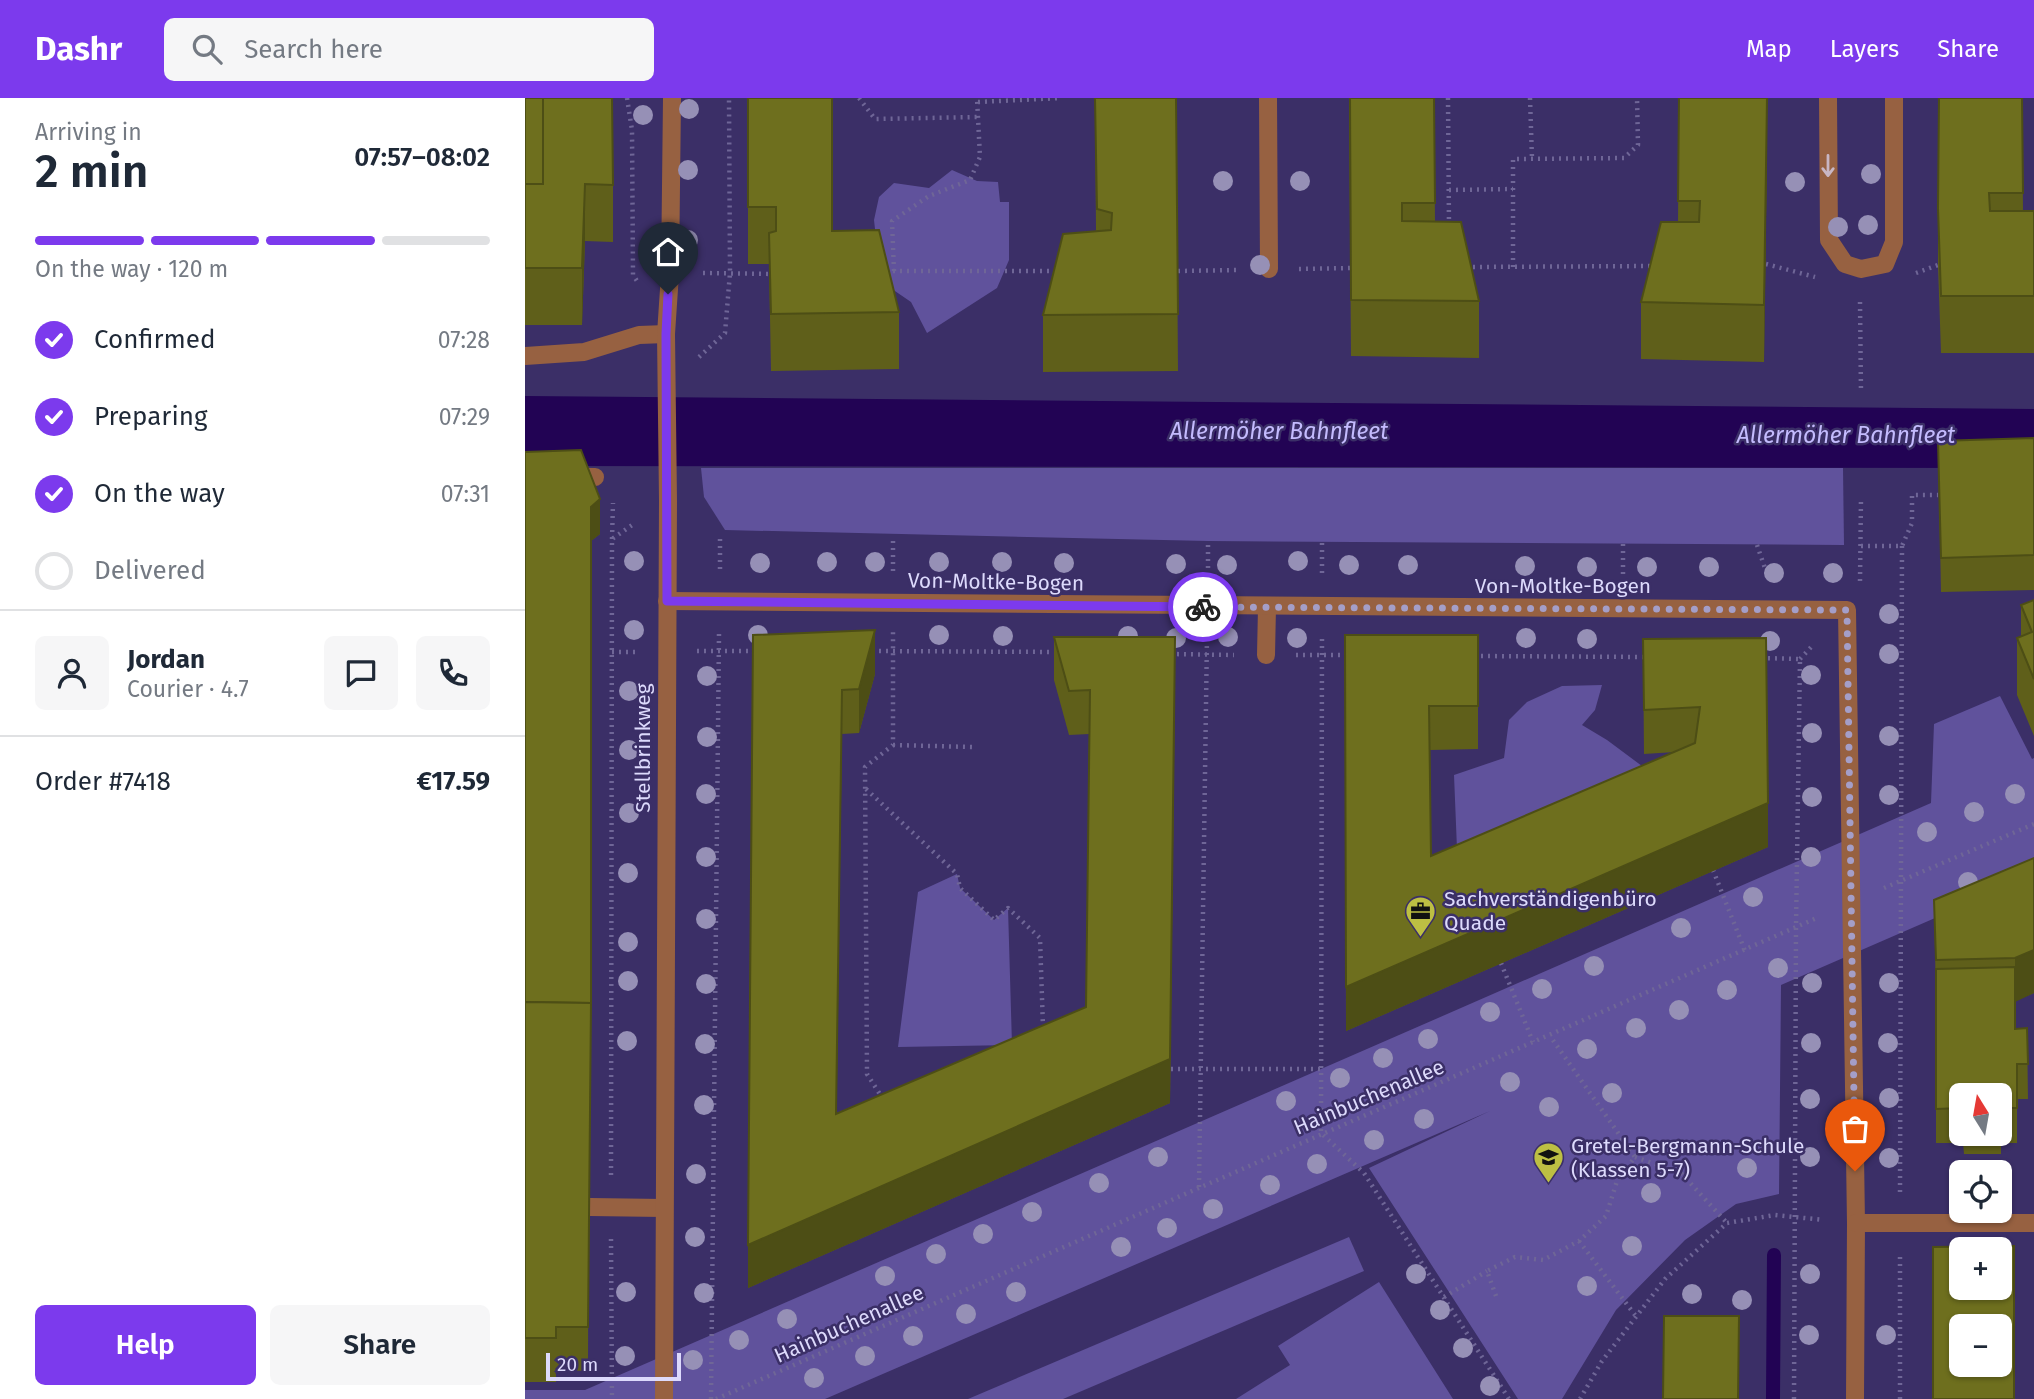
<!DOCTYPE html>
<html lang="en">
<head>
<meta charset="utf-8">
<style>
  body { margin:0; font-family:"Fira Sans",sans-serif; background:#f6f6f7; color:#1f2937; height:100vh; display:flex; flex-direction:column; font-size:26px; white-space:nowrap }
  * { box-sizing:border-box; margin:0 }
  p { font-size:23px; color:#747a83 }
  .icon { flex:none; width:38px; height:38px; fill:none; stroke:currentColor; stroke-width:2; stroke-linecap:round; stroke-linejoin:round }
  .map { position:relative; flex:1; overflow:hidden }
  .sheet { display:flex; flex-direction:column; background:#fff; width:525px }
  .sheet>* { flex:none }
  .needle { width:46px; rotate:349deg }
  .buttons { position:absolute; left:1424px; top:985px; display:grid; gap:14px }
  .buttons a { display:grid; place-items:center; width:63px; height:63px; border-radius:10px; background:#fff; box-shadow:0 2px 5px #0004; font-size:35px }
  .scale { position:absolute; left:21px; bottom:18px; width:135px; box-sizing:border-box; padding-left:7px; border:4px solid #dddafc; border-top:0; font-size:19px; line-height:24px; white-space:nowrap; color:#dddafc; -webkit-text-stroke:5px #3b2f67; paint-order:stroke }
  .pin { position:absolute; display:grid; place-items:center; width:60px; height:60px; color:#fff; margin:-72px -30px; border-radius:50% 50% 50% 0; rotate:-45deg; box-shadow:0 0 7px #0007 }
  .pin .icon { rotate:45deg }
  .courier { position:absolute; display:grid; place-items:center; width:70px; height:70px; margin:-35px; border:5px solid #7c3aed; border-radius:50%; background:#fff; color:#222; box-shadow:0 2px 9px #0007 }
  .summary em { font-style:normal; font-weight:600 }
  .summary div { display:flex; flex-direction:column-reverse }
  .summary { display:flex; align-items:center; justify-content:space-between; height:119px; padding:0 35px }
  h1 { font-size:46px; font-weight:600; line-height:52px }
  .bar { display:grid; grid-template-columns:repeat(4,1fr); gap:10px 7px; align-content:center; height:84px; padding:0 35px }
  .bar i { height:9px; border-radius:5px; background:#e0e1e3 }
  .bar .active { background:#7c3aed }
  .bar p { grid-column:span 4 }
  .line { display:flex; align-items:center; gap:18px; padding:0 35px; border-top:2px solid #e0e1e3 }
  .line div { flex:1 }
  .round { display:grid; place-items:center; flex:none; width:74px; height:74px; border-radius:10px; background:#f6f6f7 }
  ol { padding:0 35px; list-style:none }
  li { display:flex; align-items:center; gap:21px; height:77px }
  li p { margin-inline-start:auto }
  li .icon { padding:7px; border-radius:50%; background:#7c3aed; color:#fff; stroke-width:4 }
  li:last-child { color:#747a83 }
  li i { width:38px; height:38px; border:4px solid #e0e1e3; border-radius:50% }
  .primary-button { display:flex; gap:14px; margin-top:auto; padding:14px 35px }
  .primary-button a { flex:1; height:80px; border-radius:10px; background:#7c3aed; color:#fff; font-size:28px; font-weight:600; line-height:80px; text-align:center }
  .primary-button a+a { background:#f6f6f7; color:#1f2937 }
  header { display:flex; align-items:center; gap:42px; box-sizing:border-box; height:98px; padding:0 35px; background:#7c3aed; color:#fff }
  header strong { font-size:33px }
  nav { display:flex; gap:38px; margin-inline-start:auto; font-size:24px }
  .search { width:490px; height:63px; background:#f6f6f7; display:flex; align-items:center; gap:18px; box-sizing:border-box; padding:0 24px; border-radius:10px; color:#747a83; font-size:26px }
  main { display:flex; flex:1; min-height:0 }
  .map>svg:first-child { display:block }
  .green { fill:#60529c }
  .water { fill:#220354 }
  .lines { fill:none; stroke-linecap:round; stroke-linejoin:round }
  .stream { stroke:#220354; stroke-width:14 }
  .path { stroke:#6f6697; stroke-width:4.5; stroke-dasharray:2 5; stroke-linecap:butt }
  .lane { stroke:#976141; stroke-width:18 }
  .street { stroke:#976141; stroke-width:18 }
  .tree { fill:#9690b6 }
  .wall { fill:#5f5f1a; fill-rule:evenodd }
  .shaded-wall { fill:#4d4e15 }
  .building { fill:#6e6f1e; stroke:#4d4e15; stroke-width:2; fill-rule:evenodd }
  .oneway { stroke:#c8b6c4 }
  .done { stroke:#a49ec8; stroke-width:7; stroke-dasharray:0 12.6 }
  .route { stroke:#7c3aed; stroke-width:9 }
  .labels { text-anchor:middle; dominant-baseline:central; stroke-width:5; stroke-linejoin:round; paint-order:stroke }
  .street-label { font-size:21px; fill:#dddafc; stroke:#3b2f67 }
  .poi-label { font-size:21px; fill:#dddafc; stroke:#3b2f67; text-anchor:start }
  .water-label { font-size:23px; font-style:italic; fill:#c4bbfe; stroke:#3b2f67 }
</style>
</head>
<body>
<header>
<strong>Dashr</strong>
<div class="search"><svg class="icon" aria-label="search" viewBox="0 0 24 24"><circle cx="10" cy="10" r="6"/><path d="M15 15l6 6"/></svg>Search here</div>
<nav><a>Map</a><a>Layers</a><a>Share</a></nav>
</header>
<main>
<section class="sheet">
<div class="summary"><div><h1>2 min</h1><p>Arriving in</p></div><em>07:57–08:02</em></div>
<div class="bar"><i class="active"></i><i class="active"></i><i class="active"></i><i></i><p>On the way · 120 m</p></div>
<ol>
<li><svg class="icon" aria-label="check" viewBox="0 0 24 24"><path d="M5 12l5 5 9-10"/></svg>Confirmed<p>07:28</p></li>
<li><svg class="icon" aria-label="check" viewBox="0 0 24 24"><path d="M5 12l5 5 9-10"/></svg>Preparing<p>07:29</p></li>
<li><svg class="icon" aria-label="check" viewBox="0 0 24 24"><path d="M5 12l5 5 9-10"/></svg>On the way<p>07:31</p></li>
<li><i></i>Delivered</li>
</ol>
<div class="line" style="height:126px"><a class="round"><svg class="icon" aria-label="person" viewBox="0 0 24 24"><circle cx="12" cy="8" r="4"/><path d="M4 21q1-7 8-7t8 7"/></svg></a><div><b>Jordan</b><p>Courier · 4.7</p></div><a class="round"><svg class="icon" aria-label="chat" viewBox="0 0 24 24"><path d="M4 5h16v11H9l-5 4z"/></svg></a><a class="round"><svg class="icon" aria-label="phone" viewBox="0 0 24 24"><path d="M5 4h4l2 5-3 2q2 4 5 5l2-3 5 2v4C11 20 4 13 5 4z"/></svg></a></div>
<div class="line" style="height:91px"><div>Order #7418</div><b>€17.59</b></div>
<div class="primary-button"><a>Help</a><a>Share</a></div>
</section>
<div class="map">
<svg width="1509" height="1301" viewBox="0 0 1509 1301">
  <rect width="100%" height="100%" fill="#3b2f67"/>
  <g class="green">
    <polygon points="427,72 452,83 473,84 475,104 484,104 484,162 472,190 402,235 386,204 367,191 352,149 349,122 354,99 369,85 404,90"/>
    <polygon points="176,370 1318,370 1319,447 683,443 200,432 179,399"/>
    <polygon points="1077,587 1070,612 1057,627 1082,642 1121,671 932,751 929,677 979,660 984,622 1002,604 1037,588"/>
    <polygon points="1475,598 1507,661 1509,660 1509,777 1256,887 1254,1096 1211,1106 1160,1142 1091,1212 1037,1301 993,1301 844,1070 965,1013 300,1301 0,1301 0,1292 60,1292 1406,705 1409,626"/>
    <polygon points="432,776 435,790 469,822 483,810 487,947 373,949 393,794"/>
    <polygon points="824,1139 839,1173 538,1301 443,1301"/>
    <polygon points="854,1184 928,1301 711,1301 765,1267 753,1248"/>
  </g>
  <polygon class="water" points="0,298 1509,311 1509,370 0,368"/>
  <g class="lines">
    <polyline class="stream" points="1248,1301 1249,1157"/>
    <g class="path">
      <polyline points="102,0 107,32 108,177 112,183"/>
      <polyline points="334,0 350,21 453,19"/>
      <polyline points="923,0 924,129"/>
      <polyline points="1005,0 1007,61"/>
      <polyline points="453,4 536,0"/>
      <polyline points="924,92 988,91"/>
      <polyline points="1241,166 1290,179"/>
      <polyline points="941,169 1128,168"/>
      <polyline points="988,169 988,61 1099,60 1113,47 1112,0"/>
      <polyline points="774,171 825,170"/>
      <polyline points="361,173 534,173"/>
      <polyline points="369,173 367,123 404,98 445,82 455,59 452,0"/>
      <polyline points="653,173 713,172"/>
      <polyline points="178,175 250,176"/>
      <polyline points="1391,175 1413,167"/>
      <polyline points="1335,204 1336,295"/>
      <polyline points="174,259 200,235 205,175 204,0"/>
      <polyline points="87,441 88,405"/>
      <polyline points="797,445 797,476"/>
      <polyline points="1098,446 1098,479"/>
      <polyline points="1232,447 1243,479"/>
      <polyline points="1336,448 1377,448 1387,425 1387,397 1413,397"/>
      <polyline points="195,471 195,440"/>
      <polyline points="368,473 368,443"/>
      <polyline points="683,477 683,443"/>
      <polyline points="1335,483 1336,400"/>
      <polyline points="797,541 796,1035 839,1075 984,1301"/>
      <polyline points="172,553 233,553"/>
      <polyline points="347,553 534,554"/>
      <polyline points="87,554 111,554"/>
      <polyline points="645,556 709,557"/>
      <polyline points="771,557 825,557"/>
      <polyline points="949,558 1122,559"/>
      <polyline points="1236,560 1275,561 1271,829 1269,1301"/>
      <polyline points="1275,561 1289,546"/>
      <polyline points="368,647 447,649"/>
      <polyline points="341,691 432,776 435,790 469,822 483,810 515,840 518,930"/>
      <polyline points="1188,772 1220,853"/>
      <polyline points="1359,790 1509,726"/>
      <polyline points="976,865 1008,944"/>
      <polyline points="646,971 796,971"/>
      <polyline points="358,1001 342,976 340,669 368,647 368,534"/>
      <polyline points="1110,1059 1156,1075 1202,1125"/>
      <polyline points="86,1077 87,441 110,425"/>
      <polyline points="674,1089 682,538"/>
      <polyline points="1375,1094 1377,448"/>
      <polyline points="86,1141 87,1301"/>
      <polyline points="1054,1143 1110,1217"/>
      <polyline points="971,1198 962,1173 990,1159 1018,1162 1054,1143 1081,1118 1092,1083 1110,1059 1025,938"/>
      <polyline points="919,1199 962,1173"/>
      <polyline points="186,1301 194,536"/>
      <polyline points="191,1301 1294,819"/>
      <polyline points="1055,1301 1077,1263 1140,1181 1202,1125 1250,1117 1299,1122"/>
      <polyline points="1375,1301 1375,1155"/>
    </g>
    <g class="lane">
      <polyline points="0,258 59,254 114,237 141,236"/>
      <polyline points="741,557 742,509"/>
    </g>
    <g class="street">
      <polyline points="743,0 744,171"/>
      <polyline points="1303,0 1304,142 1320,166 1336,171 1360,166 1369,144 1369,0"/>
      <polyline points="0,378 70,379"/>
      <polyline points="142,503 1322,512 1331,1125 1330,1301"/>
      <polyline points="65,1109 138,1110"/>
      <polyline points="1331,1125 1509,1125"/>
      <polyline points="139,1301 143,403 141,236 145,176 147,0"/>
    </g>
  </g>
  <g class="tree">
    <circle cx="164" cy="11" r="10"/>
    <circle cx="118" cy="17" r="10"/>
    <circle cx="163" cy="72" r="10"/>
    <circle cx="1346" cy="76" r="10"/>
    <circle cx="698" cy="83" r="10"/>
    <circle cx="775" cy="83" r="10"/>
    <circle cx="1270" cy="84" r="10"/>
    <circle cx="1343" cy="127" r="10"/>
    <circle cx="1313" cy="129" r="10"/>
    <circle cx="163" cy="142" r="10"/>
    <circle cx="735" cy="167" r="10"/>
    <circle cx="109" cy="463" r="10"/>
    <circle cx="773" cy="463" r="10"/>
    <circle cx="302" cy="464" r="10"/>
    <circle cx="350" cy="464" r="10"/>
    <circle cx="414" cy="464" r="10"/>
    <circle cx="477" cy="464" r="10"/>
    <circle cx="235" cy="465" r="10"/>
    <circle cx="539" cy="465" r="10"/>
    <circle cx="651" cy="466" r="10"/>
    <circle cx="702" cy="467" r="10"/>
    <circle cx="824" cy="467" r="10"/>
    <circle cx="883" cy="467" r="10"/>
    <circle cx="1000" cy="468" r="10"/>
    <circle cx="1062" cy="469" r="10"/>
    <circle cx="1122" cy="469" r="10"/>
    <circle cx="1184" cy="469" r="10"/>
    <circle cx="1249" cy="475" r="10"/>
    <circle cx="1308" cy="475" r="10"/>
    <circle cx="1364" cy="516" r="10"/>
    <circle cx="109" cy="532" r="10"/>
    <circle cx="233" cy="537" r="10"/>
    <circle cx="414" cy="537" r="10"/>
    <circle cx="478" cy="538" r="10"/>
    <circle cx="603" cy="538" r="10"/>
    <circle cx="703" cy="539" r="10"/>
    <circle cx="651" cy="540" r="10"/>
    <circle cx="772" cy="540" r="10"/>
    <circle cx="1001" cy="540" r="10"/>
    <circle cx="1062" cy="541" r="10"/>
    <circle cx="1245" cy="543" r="10"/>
    <circle cx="1364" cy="556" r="10"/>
    <circle cx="1286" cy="577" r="10"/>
    <circle cx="182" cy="578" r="10"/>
    <circle cx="104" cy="593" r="10"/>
    <circle cx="1287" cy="635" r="10"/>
    <circle cx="1364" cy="638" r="10"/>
    <circle cx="182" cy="639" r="10"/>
    <circle cx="104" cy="652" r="10"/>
    <circle cx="181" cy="696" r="10"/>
    <circle cx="1490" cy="696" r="10"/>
    <circle cx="1364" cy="697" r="10"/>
    <circle cx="1287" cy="699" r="10"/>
    <circle cx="1449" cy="714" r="10"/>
    <circle cx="104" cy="715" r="10"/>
    <circle cx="1402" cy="734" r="10"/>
    <circle cx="181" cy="759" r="10"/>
    <circle cx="1286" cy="759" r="10"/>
    <circle cx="103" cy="775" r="10"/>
    <circle cx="1443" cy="784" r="10"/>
    <circle cx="1228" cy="799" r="10"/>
    <circle cx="181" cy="821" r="10"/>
    <circle cx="1156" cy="830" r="10"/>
    <circle cx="103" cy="844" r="10"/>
    <circle cx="1069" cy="868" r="10"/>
    <circle cx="1253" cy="870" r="10"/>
    <circle cx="103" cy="883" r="10"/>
    <circle cx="1287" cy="885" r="10"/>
    <circle cx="1364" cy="885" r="10"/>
    <circle cx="181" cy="886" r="10"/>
    <circle cx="1017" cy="891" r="10"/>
    <circle cx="1202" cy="892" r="10"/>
    <circle cx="1154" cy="912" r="10"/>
    <circle cx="965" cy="914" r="10"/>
    <circle cx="1111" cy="930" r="10"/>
    <circle cx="903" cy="941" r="10"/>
    <circle cx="102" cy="943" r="10"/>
    <circle cx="1286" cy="945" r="10"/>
    <circle cx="1363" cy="945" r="10"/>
    <circle cx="180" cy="946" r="10"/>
    <circle cx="1062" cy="951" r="10"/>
    <circle cx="858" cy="960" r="10"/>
    <circle cx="815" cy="980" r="10"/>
    <circle cx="985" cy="984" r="10"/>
    <circle cx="1087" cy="995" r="10"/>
    <circle cx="1364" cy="1000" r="10"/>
    <circle cx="1285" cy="1001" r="10"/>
    <circle cx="761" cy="1003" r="10"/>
    <circle cx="179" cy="1007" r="10"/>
    <circle cx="1024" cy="1009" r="10"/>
    <circle cx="899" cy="1021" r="10"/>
    <circle cx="849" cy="1042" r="10"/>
    <circle cx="633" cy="1059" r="10"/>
    <circle cx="1285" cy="1059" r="10"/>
    <circle cx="1364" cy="1060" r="10"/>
    <circle cx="792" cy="1066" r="10"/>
    <circle cx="1222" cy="1070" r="10"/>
    <circle cx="171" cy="1076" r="10"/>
    <circle cx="574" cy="1085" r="10"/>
    <circle cx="745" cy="1087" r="10"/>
    <circle cx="1126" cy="1095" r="10"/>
    <circle cx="688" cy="1111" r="10"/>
    <circle cx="507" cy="1114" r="10"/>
    <circle cx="642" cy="1130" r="10"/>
    <circle cx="458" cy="1136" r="10"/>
    <circle cx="170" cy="1139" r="10"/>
    <circle cx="1107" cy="1148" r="10"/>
    <circle cx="596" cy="1149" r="10"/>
    <circle cx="411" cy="1156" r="10"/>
    <circle cx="891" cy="1176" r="10"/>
    <circle cx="1285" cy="1176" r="10"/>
    <circle cx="360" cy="1178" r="10"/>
    <circle cx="1062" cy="1188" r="10"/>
    <circle cx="101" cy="1194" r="10"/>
    <circle cx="491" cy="1194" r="10"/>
    <circle cx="179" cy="1195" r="10"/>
    <circle cx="1167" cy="1196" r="10"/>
    <circle cx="1217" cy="1202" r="10"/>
    <circle cx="915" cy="1212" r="10"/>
    <circle cx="441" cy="1216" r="10"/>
    <circle cx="262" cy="1221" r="10"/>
    <circle cx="1284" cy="1237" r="10"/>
    <circle cx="1361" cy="1237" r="10"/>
    <circle cx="388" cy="1238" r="10"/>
    <circle cx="214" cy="1242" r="10"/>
    <circle cx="938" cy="1250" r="10"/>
    <circle cx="100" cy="1258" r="10"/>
    <circle cx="340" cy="1258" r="10"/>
    <circle cx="168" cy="1262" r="10"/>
    <circle cx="289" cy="1280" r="10"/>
    <circle cx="965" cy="1288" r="10"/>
  </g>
  <g class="wall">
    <polygon points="0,0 88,87 88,144 60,143 57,227 0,227"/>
    <polygon points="223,0 307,133 374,214 374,271 246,273 244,166 223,166"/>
    <polygon points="570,0 651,0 653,273 518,274 518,217 571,133"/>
    <polygon points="824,0 909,0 910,124 954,203 954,260 826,258"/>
    <polygon points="1154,0 1242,49 1239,264 1116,261 1116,204 1153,124"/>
    <polygon points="1497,0 1498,113 1509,113 1509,255 1416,255 1413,167 1413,110"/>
    <polygon points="1509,340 1509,492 1416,494 1413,343"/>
    <polygon points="0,354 75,436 66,443 63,1273 31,1272 31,1284 0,1284"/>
    <polygon points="1509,502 1509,638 1492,597 1492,540 1496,539 1496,507"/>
    <polygon points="228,537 350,576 334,635 317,636 311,1016 561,909 564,636 544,637 529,582 529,539 650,583 645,1005 223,1190"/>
    <polygon points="820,537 953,537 953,651 905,652 906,758 1150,654 1119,656 1118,541 1241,540 1243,749 821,933"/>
    <path d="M 1509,760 L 1509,895 L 1490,903 L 1490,931 L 1502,930 L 1503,1001 L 1492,1001 L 1492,1045 L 1476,1045 L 1476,1056 L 1439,1056 L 1438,1045 L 1411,1045 L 1411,904 L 1409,802 ZM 1437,998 L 1475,998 L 1475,1036 L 1437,1036 Z"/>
  </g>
  <g class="shaded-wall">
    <polygon points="1242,0 1242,49 1239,264 1239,207"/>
    <polygon points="60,86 60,143 57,227 57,170"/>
    <polygon points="75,401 75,436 66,443 66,409"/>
    <polygon points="350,532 350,576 334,635 334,591"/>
    <polygon points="650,583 645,1005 223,1190 223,1147 645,961"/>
    <polygon points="317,592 317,636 311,1060 311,1016"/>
    <polygon points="1243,705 1243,749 821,933 821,889"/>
    <polygon points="1509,852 1509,895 1490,904 1490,860"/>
  </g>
  <g class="building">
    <rect x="0" y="0" width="18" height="86"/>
    <polygon points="18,0 87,0 88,87 60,86 57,170 0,170 0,86 18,86"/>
    <polygon points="223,0 307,0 307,133 354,132 374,214 246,216 244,135 251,133 251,109 223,109"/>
    <polygon points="570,0 651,0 653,216 518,217 538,136 586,132 587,115 572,111"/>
    <polygon points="825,0 909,0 910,105 877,105 877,123 936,124 954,203 826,202"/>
    <polygon points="1154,0 1242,0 1239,207 1116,204 1136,124 1174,124 1175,103 1153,103"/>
    <polygon points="1414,0 1497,0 1498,95 1464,95 1465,113 1509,113 1509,198 1416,198 1413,110"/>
    <polygon points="1509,340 1509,457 1416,460 1413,343"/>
    <polygon points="56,352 75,401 66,409 66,905 0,904 0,354"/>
    <polygon points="1509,502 1509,581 1492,540 1507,534 1496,507"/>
    <polygon points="350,532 334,591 317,592 311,1016 561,909 565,592 544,593 529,539 650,539 645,961 223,1147 228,537"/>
    <polygon points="820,537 953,537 953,608 904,608 906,758 1170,645 1175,609 1119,612 1118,541 1241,540 1243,705 821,889"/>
    <polygon points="1509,760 1509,852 1490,860 1411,862 1409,802"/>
    <polygon points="1490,869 1490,931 1502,930 1503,966 1492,966 1492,1010 1476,1010 1475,1021 1475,998 1437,998 1437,1010 1411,1011 1411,871"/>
    <polygon points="0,904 66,905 63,1229 31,1229 31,1240 0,1240"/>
    <path d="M 1489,1148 L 1489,1301 L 1408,1301 L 1408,1149 ZM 1437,1152 L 1475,1152 L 1475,1190 L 1437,1190 ZM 1437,1228 L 1475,1228 L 1475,1267 L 1437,1267 Z"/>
    <polygon points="1139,1218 1214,1218 1213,1301 1138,1301"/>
  </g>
  <defs><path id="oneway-shaft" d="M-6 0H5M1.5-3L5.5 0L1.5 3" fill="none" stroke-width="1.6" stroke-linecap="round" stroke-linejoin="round" transform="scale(1.75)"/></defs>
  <use class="oneway" href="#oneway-shaft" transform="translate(1303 68) rotate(90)"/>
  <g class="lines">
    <polyline class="done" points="678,509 1322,512 1330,1073"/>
    <polyline class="route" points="143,196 141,236 142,503 678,509"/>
  </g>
  <defs>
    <symbol id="office-pin" viewBox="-11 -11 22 30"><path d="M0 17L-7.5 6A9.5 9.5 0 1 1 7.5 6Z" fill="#bdbf43" stroke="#3b2f67"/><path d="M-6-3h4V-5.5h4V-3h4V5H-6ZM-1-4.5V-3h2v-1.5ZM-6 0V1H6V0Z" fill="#111"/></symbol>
    <symbol id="school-pin" viewBox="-11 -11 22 30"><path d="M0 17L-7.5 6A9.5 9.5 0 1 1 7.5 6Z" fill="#bdbf43" stroke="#3b2f67"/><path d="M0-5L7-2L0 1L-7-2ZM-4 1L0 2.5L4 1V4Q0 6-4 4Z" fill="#111"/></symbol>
  </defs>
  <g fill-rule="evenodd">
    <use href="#office-pin" x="878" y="796" width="35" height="47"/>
    <use href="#school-pin" x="1006" y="1042" width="35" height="47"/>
  </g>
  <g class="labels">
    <g class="street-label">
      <text transform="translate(471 484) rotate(1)">Von-Moltke-Bogen</text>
      <text x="1038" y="488">Von-Moltke-Bogen</text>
      <text transform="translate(118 650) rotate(-90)">Stellbrinkweg</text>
      <text transform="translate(844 999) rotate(-23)">Hainbuchenallee</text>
      <text transform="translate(324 1226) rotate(-24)">Hainbuchenallee</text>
    </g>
    <g class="poi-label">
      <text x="919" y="801">Sachverständigenbüro<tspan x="919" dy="24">Quade</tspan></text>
      <text x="1046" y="1048">Gretel-Bergmann-Schule<tspan x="1046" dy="24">(Klassen 5-7)</tspan></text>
    </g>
    <g class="water-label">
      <text x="754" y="333">Allermöher Bahnfleet</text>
      <text x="1321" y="337">Allermöher Bahnfleet</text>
    </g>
  </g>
</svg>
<div class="buttons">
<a><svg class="needle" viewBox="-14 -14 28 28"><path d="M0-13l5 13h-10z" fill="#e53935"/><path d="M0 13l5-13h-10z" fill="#747a83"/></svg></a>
<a><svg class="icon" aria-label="locate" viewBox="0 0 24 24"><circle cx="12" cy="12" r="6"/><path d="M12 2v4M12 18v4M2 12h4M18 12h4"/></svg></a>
<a>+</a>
<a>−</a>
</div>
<div class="scale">20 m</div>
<div class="pin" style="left:1330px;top:1073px;background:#ea580c"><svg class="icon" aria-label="bag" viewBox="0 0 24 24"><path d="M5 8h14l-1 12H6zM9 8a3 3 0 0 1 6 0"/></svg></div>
<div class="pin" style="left:143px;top:196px;background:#1f2937"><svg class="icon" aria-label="home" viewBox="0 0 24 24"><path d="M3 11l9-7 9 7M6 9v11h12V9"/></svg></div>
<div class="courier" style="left:678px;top:509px"><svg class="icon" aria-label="bike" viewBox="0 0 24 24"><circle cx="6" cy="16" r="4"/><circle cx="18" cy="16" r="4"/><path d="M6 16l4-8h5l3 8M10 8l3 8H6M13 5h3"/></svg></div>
</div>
</main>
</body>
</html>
